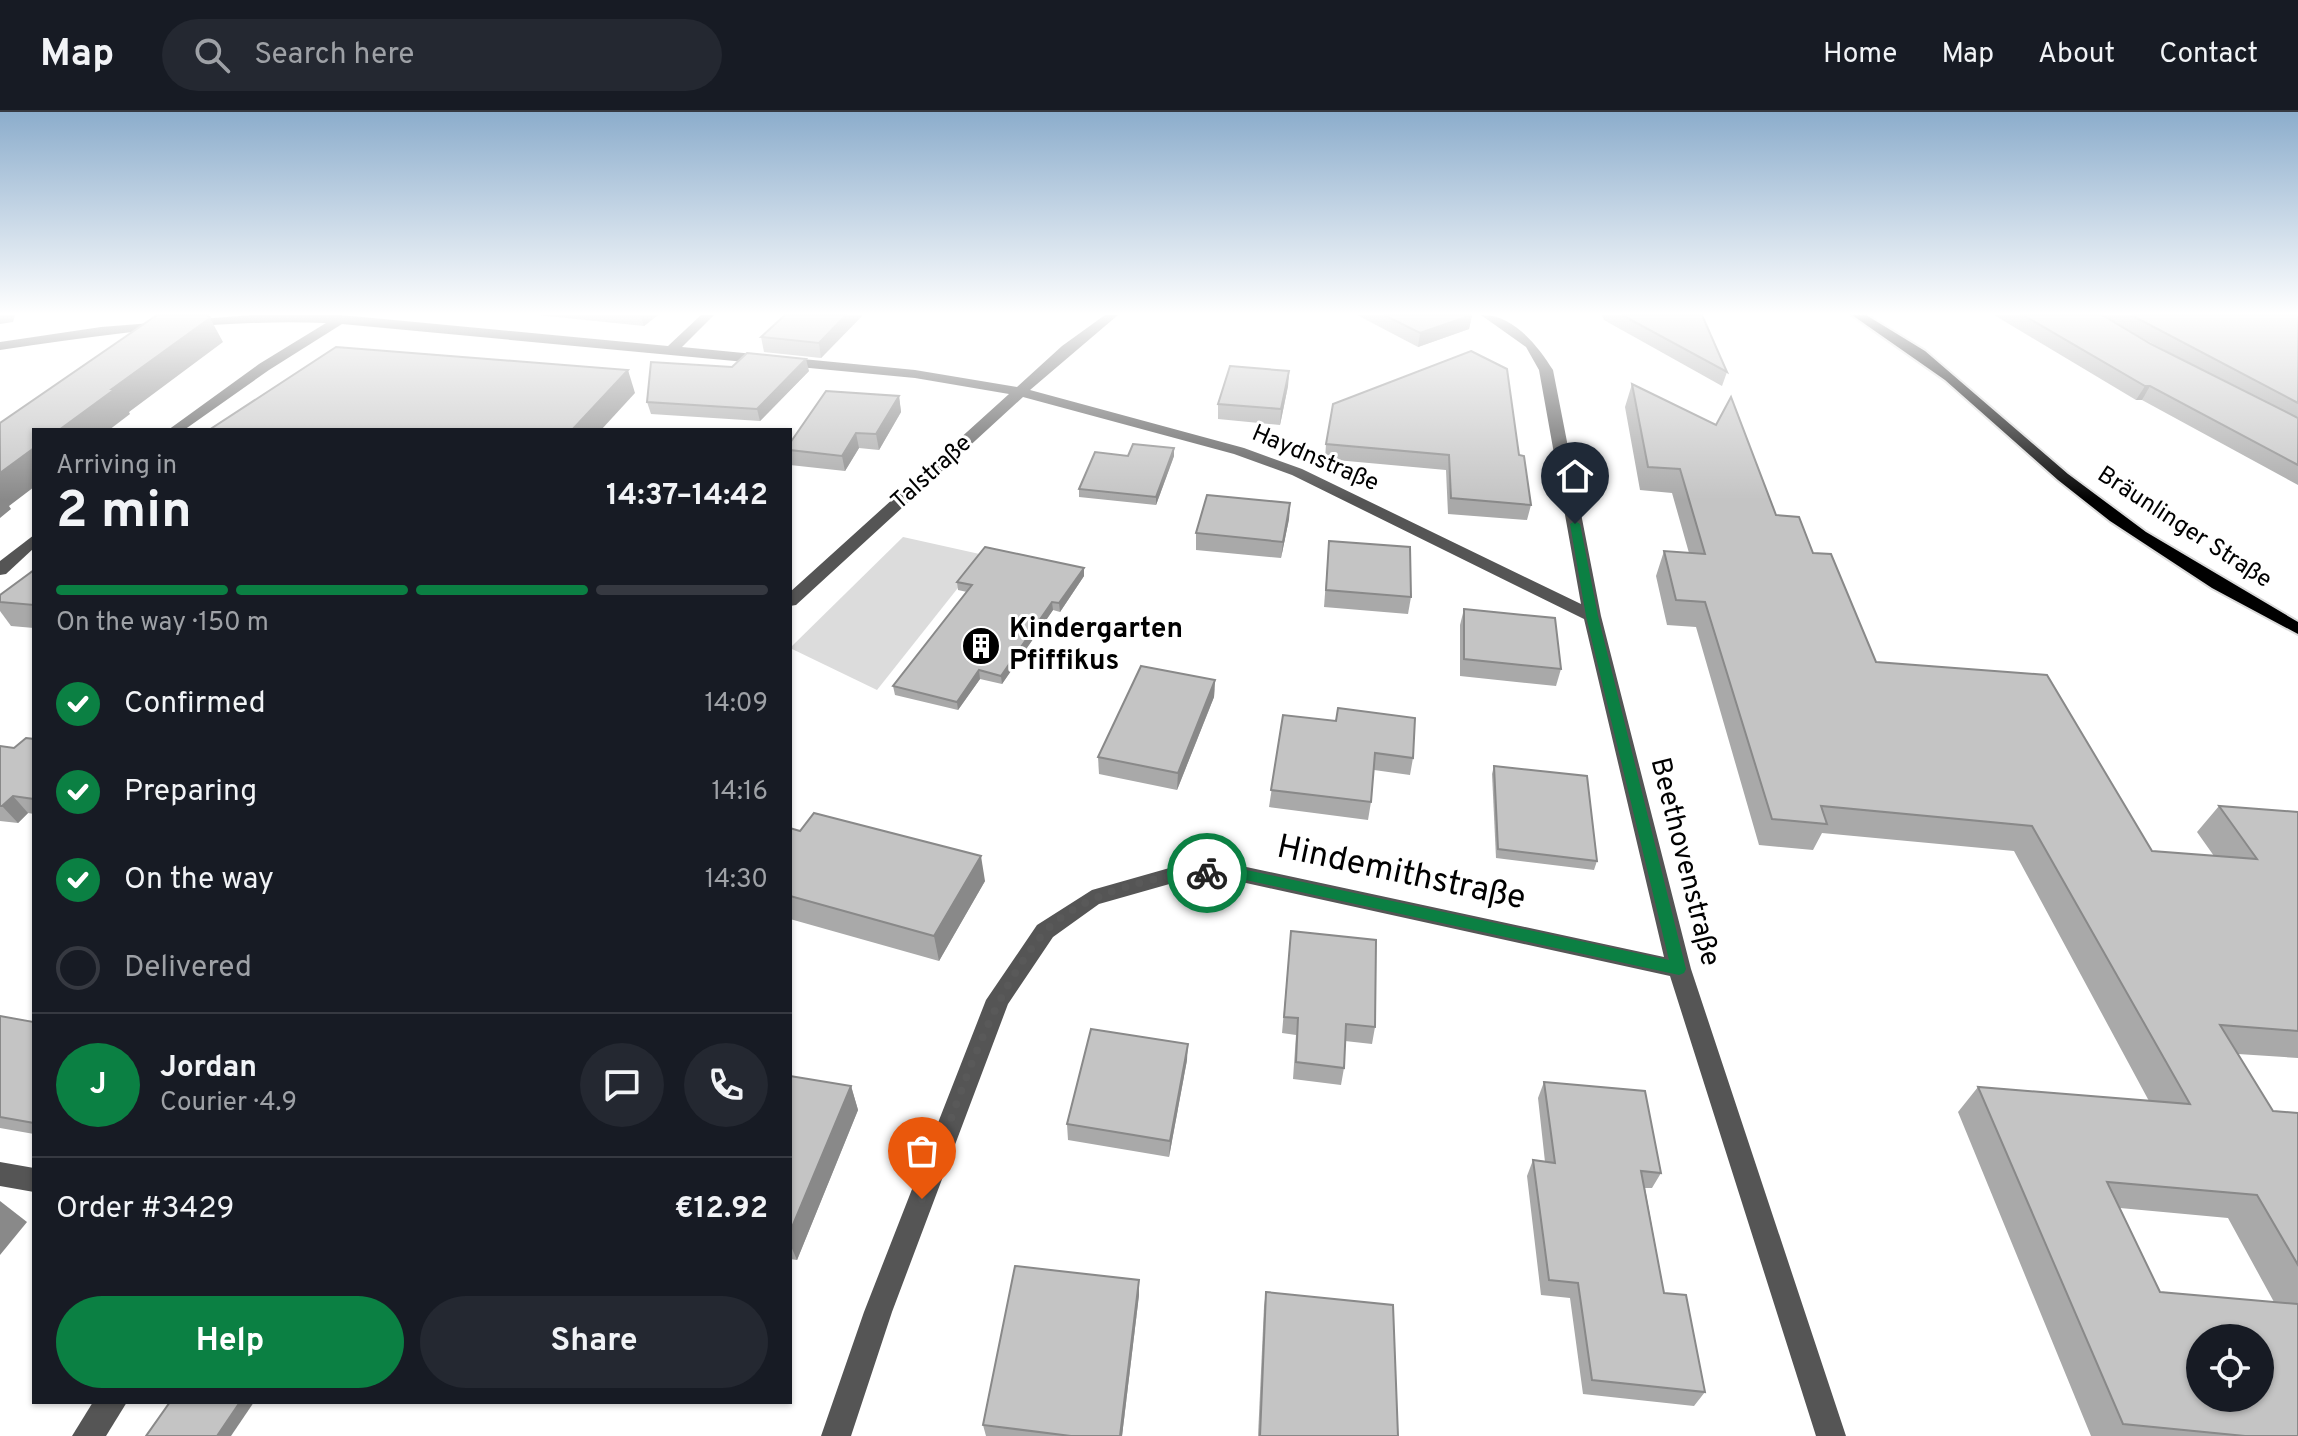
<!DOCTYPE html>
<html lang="en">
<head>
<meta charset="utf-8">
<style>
  body { margin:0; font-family:Overpass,sans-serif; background:#242831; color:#f1f3f6; height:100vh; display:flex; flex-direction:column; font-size:30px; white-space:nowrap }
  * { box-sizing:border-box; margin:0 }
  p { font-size:26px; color:#9ea1a6 }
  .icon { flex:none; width:44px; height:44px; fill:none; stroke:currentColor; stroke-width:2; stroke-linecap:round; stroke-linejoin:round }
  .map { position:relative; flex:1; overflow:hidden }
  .details { position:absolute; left:32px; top:316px; width:760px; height:976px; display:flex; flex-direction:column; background:#171b24; border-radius:0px; box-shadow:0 2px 6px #0004 }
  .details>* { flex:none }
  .fabs { position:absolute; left:2186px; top:1212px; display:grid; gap:16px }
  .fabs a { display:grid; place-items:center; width:88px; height:88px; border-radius:50%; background:#171b24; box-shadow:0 2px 6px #0004; font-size:40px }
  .pin { position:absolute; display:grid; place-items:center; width:68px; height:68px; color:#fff; margin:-82px -34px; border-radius:50% 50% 50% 0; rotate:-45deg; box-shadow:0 0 8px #0007 }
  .pin .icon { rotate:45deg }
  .courier { position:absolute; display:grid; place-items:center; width:80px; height:80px; margin:-40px; border:6px solid #0b8043; border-radius:50%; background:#fff; color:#222; box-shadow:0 2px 10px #0007 }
  .head em { font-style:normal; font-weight:700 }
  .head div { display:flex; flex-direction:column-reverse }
  .head { display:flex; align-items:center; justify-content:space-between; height:136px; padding:0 24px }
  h1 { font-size:52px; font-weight:700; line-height:60px }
  .bar { display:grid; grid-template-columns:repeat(4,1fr); gap:12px 8px; align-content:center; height:96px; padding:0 24px }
  .bar i { height:10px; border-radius:6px; background:#363941 }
  .bar .on { background:#0b8043 }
  .bar p { grid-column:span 4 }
  .line { display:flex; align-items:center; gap:20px; padding:0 24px; border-top:2px solid #363941 }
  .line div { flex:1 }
  .round { display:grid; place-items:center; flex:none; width:84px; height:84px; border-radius:42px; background:#242831 }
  ol { padding:0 24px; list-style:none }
  li { display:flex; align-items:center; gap:24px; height:88px }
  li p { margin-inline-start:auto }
  li .icon { padding:8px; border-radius:50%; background:#0b8043; color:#fff; stroke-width:4 }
  li:last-child { color:#9ea1a6 }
  li i { width:44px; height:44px; border:4px solid #363941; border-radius:50% }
  .primary-button { display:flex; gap:16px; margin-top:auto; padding:16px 24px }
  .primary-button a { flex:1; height:92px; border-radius:48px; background:#0b8043; color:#fff; font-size:32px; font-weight:700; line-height:92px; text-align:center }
  .primary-button a+a { background:#242831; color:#f1f3f6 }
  header { display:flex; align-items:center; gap:48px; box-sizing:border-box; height:112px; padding:0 40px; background:#171b24; border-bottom:2px solid #363941 }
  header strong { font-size:38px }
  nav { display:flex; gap:44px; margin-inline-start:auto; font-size:28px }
  .search { width:560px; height:72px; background:#242831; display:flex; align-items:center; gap:20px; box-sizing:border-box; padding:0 28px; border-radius:44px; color:#9ea1a6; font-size:30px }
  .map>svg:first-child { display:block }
  .green { fill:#dcdcdc }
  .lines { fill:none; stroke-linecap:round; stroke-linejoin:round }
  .major-casing { stroke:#dbdbdb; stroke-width:4 }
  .minor { fill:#555; fill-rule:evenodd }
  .major { fill:#000; fill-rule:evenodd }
  .wall { fill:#a9a9a9; fill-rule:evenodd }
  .shaded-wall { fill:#898989 }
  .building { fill:#c4c4c4; stroke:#898989; stroke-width:2; fill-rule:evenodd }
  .route { fill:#0b8043 }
  .done { stroke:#595959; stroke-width:8; stroke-dasharray:0 14.4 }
  .labels { text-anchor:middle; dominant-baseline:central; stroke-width:6; stroke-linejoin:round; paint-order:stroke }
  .far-street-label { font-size:24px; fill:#000; stroke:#fff }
  .poi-label { font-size:28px; font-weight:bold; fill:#000; stroke:#fff; text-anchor:start }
  .street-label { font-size:28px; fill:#000; stroke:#fff }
  .near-street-label { font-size:34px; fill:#000; stroke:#fff }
</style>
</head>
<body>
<header>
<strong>Map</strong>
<div class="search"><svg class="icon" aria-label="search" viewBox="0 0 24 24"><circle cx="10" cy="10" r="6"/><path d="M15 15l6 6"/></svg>Search here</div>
<nav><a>Home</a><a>Map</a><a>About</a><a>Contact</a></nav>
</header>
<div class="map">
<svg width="2298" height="1324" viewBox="0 0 2298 1324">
  <rect width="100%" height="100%" fill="#fff"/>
  <polygon class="green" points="903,425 984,443 877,578 790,536"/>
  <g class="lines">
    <defs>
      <polygon id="major" points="1852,203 1866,203 1925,239 2068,362 2146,420 2298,510 2298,522 2212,476 2110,409 2058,368 1945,268"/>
    </defs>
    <use href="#major" class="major-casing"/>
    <g class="minor">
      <path d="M 251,203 L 341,203 L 668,234 L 701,203 L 714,203 L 682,235 L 915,258 L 1017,275 L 1062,234 L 1105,203 L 1118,203 L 1030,278 L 1244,336 L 1302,357 L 1581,492 L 1539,258 L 1526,235 L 1481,203 C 1512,201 1538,234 1553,258 L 1601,504 L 1691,857 L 1846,1324 L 1816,1324 L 1670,864 L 1237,769 L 1180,769 L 1099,792 L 1053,825 L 1008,892 L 892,1200 L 851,1324 L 821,1324 L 864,1200 L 986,888 L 1037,813 L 1092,778 L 1180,753 L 1237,753 L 1664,845 L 1584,507 L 1292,363 L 1234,342 L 1023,285 L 796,493 L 790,494 L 790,480 L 1009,282 L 915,266 L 342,212 L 269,258 L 184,318 L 168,318 L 259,252 L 326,211 C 217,207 108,222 0,238 L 0,230 L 101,215 Z"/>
      <polygon points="34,423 34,436 6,462 0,463 0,449"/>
      <polygon points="0,1050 34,1056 34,1080 0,1074"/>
      <polygon points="93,1290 127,1290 106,1324 72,1324"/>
    </g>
    <use href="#major" class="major"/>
  </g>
  <g class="wall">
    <polygon points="537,203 658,203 644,214"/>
    <polygon points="1357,203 1472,203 1469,217 1418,235"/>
    <polygon points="1602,203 1702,203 1727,260 1722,274 1604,208"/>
    <path d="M 1994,203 L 2298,203 L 2298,373 L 2142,288 L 2136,288 ZM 2129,219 L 2185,249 L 2151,232 Z"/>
    <polygon points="862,204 821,246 764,240 761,225"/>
    <polygon points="809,259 760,309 651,302 647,290"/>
    <polygon points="1289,259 1288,274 1280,313 1218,307 1218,292"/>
    <path d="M 1632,272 L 1776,403 L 1813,441 L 1876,550 L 2152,739 L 2214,744 L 2197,720 L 2219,694 L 2298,700 L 2298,946 L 2238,942 L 2273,999 L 2298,1001 L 2298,1324 L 2091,1324 L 1958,1000 L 1978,975 L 2149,989 L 2014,739 L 1822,721 L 1813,738 L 1759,733 L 1696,515 L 1667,513 L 1656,464 L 1664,439 L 1689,441 L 1672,381 L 1640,378 L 1625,295 ZM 2120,1096 L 2228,1106 L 2274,1190 L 2160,1180 Z"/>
    <polygon points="899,284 901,300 879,338 859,336 845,359 790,353 790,331"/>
    <polygon points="1326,332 1519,343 1531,393 1527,408 1448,402 1446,358 1325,347"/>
    <polygon points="1128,344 1174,344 1156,393 1079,385 1079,377"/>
    <polygon points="1290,391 1289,407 1281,446 1196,438 1196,421"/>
    <polygon points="1329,429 1411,485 1408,502 1324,495"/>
    <polygon points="1084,456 1084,464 1060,500 1053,498 1002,572 980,567 958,598 895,583 893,574 967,480 958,478 957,470"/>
    <polygon points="34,458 34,516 11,514 0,499 0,483"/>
    <polygon points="1464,497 1561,557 1556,574 1460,564 1460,513"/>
    <polygon points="1215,568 1214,585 1177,678 1099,662 1098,645"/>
    <polygon points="1283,603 1413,646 1410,663 1374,658 1371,690 1368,708 1269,695"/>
    <polygon points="34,627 34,702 28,701 18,711 0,709 0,634 14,636"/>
    <polygon points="1494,654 1597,749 1594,758 1496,746 1492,662"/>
    <polygon points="790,716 800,719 985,769 939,849 790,807"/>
    <polygon points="1291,819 1375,915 1372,932 1345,929 1344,956 1341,973 1293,967 1296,923 1282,921"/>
    <polygon points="0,904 33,910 34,908 34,1022 0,1016"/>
    <polygon points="1187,948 1169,1045 1068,1028 1067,1012"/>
    <polygon points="790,964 851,974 858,998 797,1148 790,1147"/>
    <polygon points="1544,970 1661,1061 1652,1076 1645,1076 1664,1181 1705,1280 1694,1294 1583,1282 1570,1186 1541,1183 1527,1064 1533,1048 1545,1050 1538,986"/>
    <polygon points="1266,1180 1398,1324 1258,1324 1264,1194"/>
    <polygon points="1139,1183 1122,1324 986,1324 983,1313"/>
  </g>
  <g class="shaded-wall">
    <polygon points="0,203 15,203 13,210 0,212"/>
    <polygon points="640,203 658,203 644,214"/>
    <polygon points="846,203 861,203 862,204 821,246 819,231"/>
    <polygon points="1472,203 1469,217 1418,235 1420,221"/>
    <polygon points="210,206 223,230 129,300 130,302 109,318 59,318 112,277"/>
    <polygon points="806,247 809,259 760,309 757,297"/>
    <polygon points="628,258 635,281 601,318 572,318"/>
    <polygon points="1289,259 1288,274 1280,313 1281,297"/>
    <polygon points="2145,274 2150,274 2142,288 2136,288"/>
    <polygon points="899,284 901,300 879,338 876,322"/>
    <polygon points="856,321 859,336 845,359 842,344"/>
    <polygon points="34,336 34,375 9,394 11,397 0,406 0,361"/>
    <polygon points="1174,336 1174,344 1156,393 1156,385"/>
    <polygon points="1290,391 1289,407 1281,446 1283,430"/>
    <polygon points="1084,456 1084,464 1060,500 1059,491"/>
    <polygon points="1052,490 1053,498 1002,572 1001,564"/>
    <polygon points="979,558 980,567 958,598 957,590"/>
    <polygon points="1215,568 1214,585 1177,678 1178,661"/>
    <polygon points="13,684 28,701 18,711 2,694"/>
    <polygon points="981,744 985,769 939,849 934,824"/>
    <polygon points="1188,932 1187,948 1169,1045 1170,1029"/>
    <polygon points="851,974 858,998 797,1148 790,1132 790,1120"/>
    <polygon points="0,1089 27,1110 0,1143"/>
    <polygon points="1139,1168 1139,1183 1122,1324 1120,1324"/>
    <polygon points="240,1290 254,1290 231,1324 217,1324"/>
  </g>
  <g class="building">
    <polygon points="157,203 207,203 210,206 112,277 115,277 59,318 34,318 34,336 0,361 0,311"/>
    <polygon points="785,203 846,203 819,231 761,225"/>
    <polygon points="1384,203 1472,203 1420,221"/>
    <polygon points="1622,203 1702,203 1727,260"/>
    <polygon points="2023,203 2102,203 2151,232 2298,306 2298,353 2150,274 2145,274"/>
    <polygon points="2131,203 2298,203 2298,291"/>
    <polygon points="336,235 628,258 572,318 209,318"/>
    <polygon points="1471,239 1507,257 1519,343 1524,344 1531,393 1451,386 1449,343 1326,332 1333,292"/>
    <polygon points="747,241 806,247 757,297 647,290 651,250 732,255"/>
    <polygon points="1230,254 1289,259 1281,297 1218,292"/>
    <path d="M 1632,272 L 1716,313 L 1731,285 L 1776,403 L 1799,405 L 1813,441 L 1831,442 L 1876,550 L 2047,563 L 2152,739 L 2257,747 L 2219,694 L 2298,700 L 2298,919 L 2220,913 L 2273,999 L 2298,1001 L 2298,1153 L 2257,1083 L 2107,1070 L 2160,1180 L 2298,1192 L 2298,1324 L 2245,1324 L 2123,1312 L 1978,975 L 2190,992 L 2032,714 L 1821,694 L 1827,712 L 1772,707 L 1705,490 L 1676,488 L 1664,439 L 1705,442 L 1680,357 L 1648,355 ZM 2200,1226 L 2260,1226 L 2260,1286 L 2200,1286 Z"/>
    <polygon points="826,279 899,284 876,322 856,321 842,344 790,338 790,331"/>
    <polygon points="1133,332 1174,336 1156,385 1079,377 1095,340 1128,344"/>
    <polygon points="1207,383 1290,391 1283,430 1196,421"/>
    <polygon points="1329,429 1410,435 1411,485 1326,478"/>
    <polygon points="985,435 1084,456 1059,491 1052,490 1001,564 979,558 957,590 893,574 972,473 957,470"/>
    <polygon points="34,458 34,493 0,490 0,483"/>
    <polygon points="1464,497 1555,506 1561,557 1464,547"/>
    <polygon points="1141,554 1215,568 1178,661 1098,645"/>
    <polygon points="1338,596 1415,606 1413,646 1375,641 1371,690 1271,678 1283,603 1336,609"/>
    <polygon points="26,626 34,627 34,687 13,684 2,694 0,694 0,634 14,636"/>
    <polygon points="1494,654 1587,664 1597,749 1498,737"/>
    <polygon points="814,701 981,744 934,824 790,784 790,716 800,719"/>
    <polygon points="1291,819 1376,828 1375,915 1346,912 1344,956 1296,950 1298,906 1284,905"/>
    <polygon points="0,904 33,910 34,908 34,1011 0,1005"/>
    <polygon points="1091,917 1188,932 1170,1029 1067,1012"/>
    <polygon points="790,964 851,974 790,1120"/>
    <polygon points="1544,970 1645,979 1661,1061 1641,1059 1664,1181 1686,1183 1705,1280 1592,1268 1578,1171 1549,1168 1533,1048 1555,1051"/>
    <polygon points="1015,1154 1139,1168 1120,1324 1071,1324 983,1313"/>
    <polygon points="1266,1180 1393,1193 1398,1324 1260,1324"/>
    <polygon points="170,1290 240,1290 217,1324 146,1324"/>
  </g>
  <linearGradient id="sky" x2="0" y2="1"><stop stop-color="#8cadcc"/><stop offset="0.52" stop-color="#fff"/><stop offset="1" stop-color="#fff" stop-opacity="0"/></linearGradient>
  <rect width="2298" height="388" fill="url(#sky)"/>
  <polygon class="route" points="1575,409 1580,412 1598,504 1686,857 1684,861 1679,863 1237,766 1202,764 1200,761 1207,755 1237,756 1669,848 1586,504 1570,412"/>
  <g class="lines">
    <path class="done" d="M 922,1087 C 954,1004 986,887 1044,821 C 1077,783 1159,761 1207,761"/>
  </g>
  <defs>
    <symbol id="building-disc" viewBox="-11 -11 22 22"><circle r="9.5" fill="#000" stroke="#fff"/><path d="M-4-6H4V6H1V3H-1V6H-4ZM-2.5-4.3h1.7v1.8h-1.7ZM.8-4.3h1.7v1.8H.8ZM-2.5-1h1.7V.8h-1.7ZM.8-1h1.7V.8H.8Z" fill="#fff"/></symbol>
  </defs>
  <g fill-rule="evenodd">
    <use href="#building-disc" x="959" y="512" width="44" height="44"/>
  </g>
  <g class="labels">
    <g class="far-street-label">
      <text transform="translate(1315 347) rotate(23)">Haydnstraße</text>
      <text transform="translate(932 361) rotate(-42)">Talstraße</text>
      <text transform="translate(2184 416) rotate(33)">Bräunlinger Straße</text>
    </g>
    <g class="poi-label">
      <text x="1009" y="518">Kindergarten<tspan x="1009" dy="32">Pfiffikus</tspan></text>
    </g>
    <g class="street-label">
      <text transform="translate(1684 750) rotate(76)">Beethovenstraße</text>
    </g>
    <g class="near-street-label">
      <text transform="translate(1401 762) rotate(12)">Hindemithstraße</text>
    </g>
  </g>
</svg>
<div class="fabs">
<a><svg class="icon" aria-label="locate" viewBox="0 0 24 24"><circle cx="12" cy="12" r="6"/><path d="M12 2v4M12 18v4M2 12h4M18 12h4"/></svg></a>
</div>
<div class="pin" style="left:922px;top:1087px;background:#ea580c"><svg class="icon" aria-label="bag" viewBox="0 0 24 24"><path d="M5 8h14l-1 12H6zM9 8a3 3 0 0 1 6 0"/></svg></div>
<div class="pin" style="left:1575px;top:412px;background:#1f2937"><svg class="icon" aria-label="home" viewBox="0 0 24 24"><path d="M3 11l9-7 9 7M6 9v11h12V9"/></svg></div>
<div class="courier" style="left:1207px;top:761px"><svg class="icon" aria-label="bike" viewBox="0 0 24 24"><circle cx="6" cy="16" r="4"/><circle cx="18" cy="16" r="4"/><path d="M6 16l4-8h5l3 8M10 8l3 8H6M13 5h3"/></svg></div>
<section class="details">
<div class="head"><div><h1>2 min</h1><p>Arriving in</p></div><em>14:37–14:42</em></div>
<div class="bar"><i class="on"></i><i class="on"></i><i class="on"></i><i></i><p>On the way · 150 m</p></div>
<ol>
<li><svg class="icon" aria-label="check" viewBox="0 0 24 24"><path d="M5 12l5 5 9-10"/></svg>Confirmed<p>14:09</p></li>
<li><svg class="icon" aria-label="check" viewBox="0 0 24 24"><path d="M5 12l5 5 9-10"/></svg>Preparing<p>14:16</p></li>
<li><svg class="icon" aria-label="check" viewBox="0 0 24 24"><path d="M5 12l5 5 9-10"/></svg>On the way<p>14:30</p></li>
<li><i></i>Delivered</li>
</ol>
<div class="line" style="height:144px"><b class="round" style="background:#0b8043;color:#fff">J</b><div><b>Jordan</b><p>Courier · 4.9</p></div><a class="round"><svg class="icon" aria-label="chat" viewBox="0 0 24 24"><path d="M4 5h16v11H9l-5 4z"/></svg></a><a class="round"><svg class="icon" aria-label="phone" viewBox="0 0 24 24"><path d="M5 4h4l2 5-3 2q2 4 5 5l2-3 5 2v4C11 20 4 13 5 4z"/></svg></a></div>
<div class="line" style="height:104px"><div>Order #3429</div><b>€12.92</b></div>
<div class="primary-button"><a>Help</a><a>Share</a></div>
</section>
</div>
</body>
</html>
